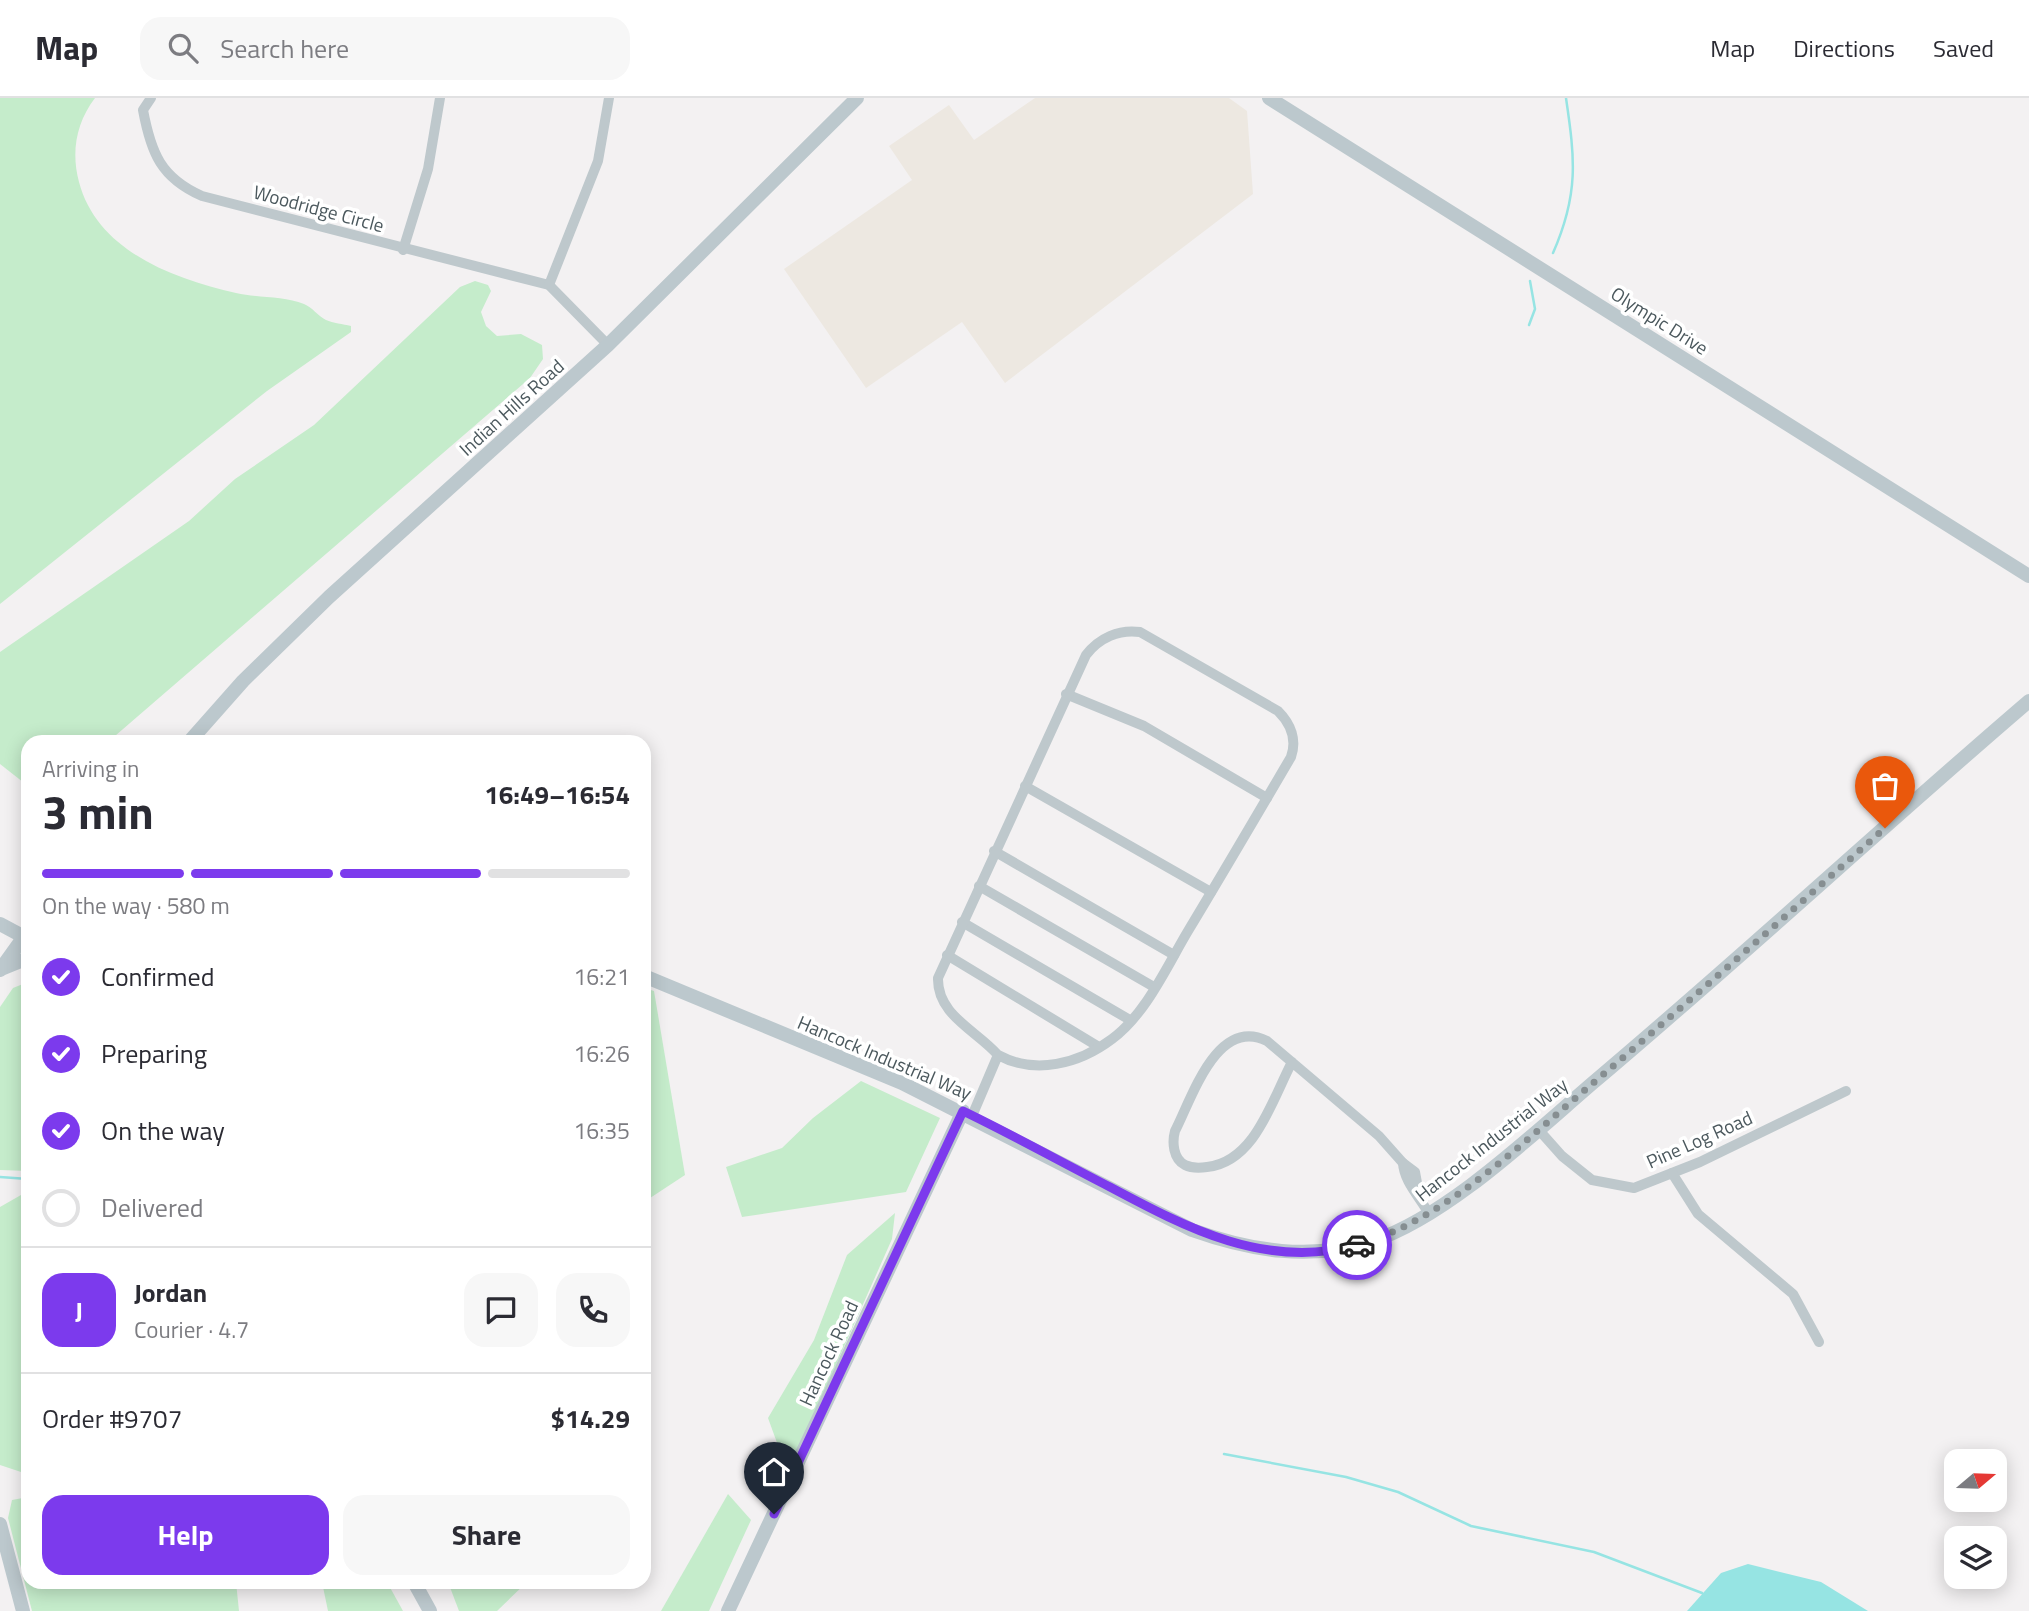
<!DOCTYPE html>
<html lang="en">
<head>
<meta charset="utf-8">
<style>
  body { margin:0; font-family:"Titillium Web",sans-serif; background:#f7f7f7; color:#2b2b33; height:100vh; display:flex; flex-direction:column; font-size:26px; white-space:nowrap }
  * { box-sizing:border-box; margin:0 }
  p { font-size:23px; color:#7c7c81 }
  .icon { flex:none; width:38px; height:38px; fill:none; stroke:currentColor; stroke-width:2; stroke-linecap:round; stroke-linejoin:round }
  .map { position:relative; flex:1; overflow:hidden }
  .sheet { position:absolute; left:21px; top:637px; width:630px; height:854px; display:flex; flex-direction:column; background:#fff; border-radius:21px; box-shadow:0 4px 18px #0003 }
  .sheet>* { flex:none }
  .needle { width:46px; rotate:71deg }
  .controls { position:absolute; left:1944px; top:1351px; display:grid; gap:14px }
  .controls a { display:grid; place-items:center; width:63px; height:63px; border-radius:14px; background:#fff; box-shadow:0 4px 18px #0003; font-size:35px }
  .pin { position:absolute; display:grid; place-items:center; width:60px; height:60px; color:#fff; margin:-72px -30px; border-radius:50% 50% 50% 0; rotate:-45deg; box-shadow:0 0 7px #0007 }
  .pin .icon { rotate:45deg }
  .courier { position:absolute; display:grid; place-items:center; width:70px; height:70px; margin:-35px; border:5px solid #7c3aed; border-radius:50%; background:#fff; color:#222; box-shadow:0 2px 9px #0007 }
  .headline em { font-style:normal; font-weight:700 }
  .headline div { display:flex; flex-direction:column-reverse }
  .headline { display:flex; align-items:center; justify-content:space-between; height:119px; padding:0 21px }
  h1 { font-size:46px; font-weight:700; line-height:52px }
  .bar { display:grid; grid-template-columns:repeat(4,1fr); gap:10px 7px; align-content:center; height:84px; padding:0 21px }
  .bar i { height:9px; border-radius:5px; background:#e1e1e2 }
  .bar .active { background:#7c3aed }
  .bar p { grid-column:span 4 }
  .line { display:flex; align-items:center; gap:18px; padding:0 21px; border-top:2px solid #e1e1e2 }
  .line div { flex:1 }
  .round { display:grid; place-items:center; flex:none; width:74px; height:74px; border-radius:21px; background:#f7f7f7 }
  ol { padding:0 21px; list-style:none }
  li { display:flex; align-items:center; gap:21px; height:77px }
  li p { margin-inline-start:auto }
  li .icon { padding:7px; border-radius:50%; background:#7c3aed; color:#fff; stroke-width:4 }
  li:last-child { color:#7c7c81 }
  li i { width:38px; height:38px; border:4px solid #e1e1e2; border-radius:50% }
  .button { display:flex; gap:14px; margin-top:auto; padding:14px 21px }
  .button a { flex:1; height:80px; border-radius:21px; background:#7c3aed; color:#fff; font-size:28px; font-weight:700; line-height:80px; text-align:center }
  .button a+a { background:#f7f7f7; color:#2b2b33 }
  header { display:flex; align-items:center; gap:42px; box-sizing:border-box; height:98px; padding:0 35px; background:#fff; border-bottom:2px solid #e1e1e2 }
  header strong { font-size:33px }
  nav { display:flex; gap:38px; margin-inline-start:auto; font-size:24px }
  .search { width:490px; height:63px; background:#f7f7f7; display:flex; align-items:center; gap:18px; box-sizing:border-box; padding:0 24px; border-radius:21px; color:#7c7c81; font-size:26px }
  .map>svg:first-child { display:block }
  .commercial { fill:#ede8e1 }
  .green { fill:#c5eccb }
  .water { fill:#96e4e3 }
  .lines { fill:none; stroke-linecap:round; stroke-linejoin:round }
  .stream { stroke:#96e4e3; stroke-width:2.5 }
  .street { stroke:#bec8cc; stroke-width:10 }
  .secondary { stroke:#bcc8cd; stroke-width:14 }
  .done { stroke:#868e91; stroke-width:7; stroke-dasharray:0 12.6 }
  .route { stroke:#7c3aed; stroke-width:9 }
  .labels { text-anchor:middle; dominant-baseline:central; stroke-width:7; stroke-linejoin:round; paint-order:stroke }
  .street-label { font-size:19px; fill:#4b585d; stroke:#fff }
</style>
</head>
<body>
<header>
<strong>Map</strong>
<div class="search"><svg class="icon" aria-label="search" viewBox="0 0 24 24"><circle cx="10" cy="10" r="6"/><path d="M15 15l6 6"/></svg>Search here</div>
<nav><a>Map</a><a>Directions</a><a>Saved</a></nav>
</header>
<div class="map">
<svg width="2029" height="1513" viewBox="0 0 2029 1513">
  <rect width="100%" height="100%" fill="#f3f1f2"/>
  <polygon class="commercial" points="1035,0 1229,0 1247,13 1253,96 1005,285 962,224 866,290 784,171 912,82 889,48 949,7 974,42"/>
  <g class="green">
    <path d="M 0,0 L 95,0 C 76,25 71,54 79,84 C 97,153 174,181 236,195 C 257,200 284,198 304,206 C 312,209 318,218 326,222 C 333,225 343,226 351,228 L 351,234 L 267,293 L 0,506 Z"/>
    <polygon points="475,183 488,187 491,193 481,214 486,228 497,238 521,236 542,247 543,261 530,280 108,644 28,644 28,688 0,666 0,554 189,423 235,381 314,327 460,189"/>
    <polygon points="28,884 28,1073 0,1072 0,909 13,890"/>
    <polygon points="644,890 654,893 685,1077 644,1104"/>
    <polygon points="861,983 940,1020 906,1094 742,1119 726,1069 782,1050 813,1020"/>
    <polygon points="28,1093 28,1373 27,1376 0,1367 0,1109"/>
    <polygon points="895,1115 892,1141 788,1375 768,1320 814,1242 847,1157"/>
    <polygon points="728,1396 751,1422 709,1513 661,1513"/>
    <polygon points="28,1399 28,1484 236,1484 239,1513 32,1513 8,1420 12,1402"/>
    <polygon points="322,1484 387,1484 403,1513 328,1513"/>
    <polygon points="448,1484 527,1484 497,1513 459,1513"/>
  </g>
  <polygon class="water" points="1748,1466 1821,1484 1868,1513 1687,1513 1721,1475"/>
  <g class="lines">
    <g class="stream">
      <path d="M 1553,155 C 1579,96 1575,61 1566,0"/>
      <polyline points="1529,227 1535,211 1530,183"/>
      <polyline points="0,1079 28,1081"/>
      <polyline points="1224,1356 1346,1379 1398,1394 1471,1428 1594,1454 1702,1495"/>
    </g>
    <g class="street">
      <path d="M 151,0 L 143,12 C 151,55 161,80 202,98 L 549,187 L 608,247"/>
      <polyline points="403,152 428,71 440,0"/>
      <polyline points="549,187 598,63 609,0"/>
      <polyline points="1066,596 1144,628 1267,700"/>
      <polyline points="1025,688 1211,794"/>
      <polyline points="994,753 1174,857"/>
      <polyline points="979,788 1154,889"/>
      <polyline points="962,824 1130,922"/>
      <polyline points="947,857 1099,949"/>
      <path d="M 1292,964 C 1272,1002 1255,1064 1207,1069 C 1200,1070 1191,1070 1185,1067 C 1173,1061 1172,1044 1175,1033 C 1192,1000 1217,918 1267,943 L 1379,1038 L 1403,1065"/>
      <path d="M 972,1018 L 998,957 C 1035,977 1079,966 1112,941 C 1146,916 1167,868 1188,833 C 1223,775 1257,717 1291,659 C 1297,642 1291,626 1278,613 L 1140,534 C 1119,531 1099,540 1086,557 L 938,880 C 937,917 976,932 998,957"/>
      <polyline points="1538,1031 1562,1058 1592,1082 1634,1090 1700,1064 1846,993"/>
      <polyline points="1672,1075 1698,1116 1793,1196 1819,1244"/>
      <path d="M 1419,1096 L 1415,1074 L 1403,1065 C 1404,1084 1420,1099 1429,1116"/>
    </g>
    <g class="secondary">
      <polyline points="1269,0 2029,478"/>
      <polyline points="189,644 243,583 329,499 608,247 857,0"/>
      <polyline points="0,826 28,841"/>
      <polyline points="1,871 28,860"/>
      <polyline points="0,872 28,833"/>
      <path d="M 644,878 L 902,985 L 1192,1132 C 1251,1153 1311,1163 1373,1143 C 1448,1118 1534,1035 1595,983 C 1742,859 1883,728 2029,603"/>
      <polyline points="0,1426 23,1513"/>
      <polyline points="414,1484 430,1513"/>
      <polyline points="728,1513 963,1013"/>
    </g>
  </g>
  <g class="lines">
    <path class="done" d="M 1357,1147 C 1445,1122 1523,1044 1592,986 C 1691,902 1788,816 1885,730"/>
    <path class="route" d="M 774,1416 L 963,1013 C 1013,1037 1061,1064 1110,1089 C 1187,1130 1266,1172 1357,1147"/>
  </g>
  <g class="labels">
    <g class="street-label">
      <text transform="translate(319 110) rotate(15)">Woodridge Circle</text>
      <text transform="translate(1660 222) rotate(32)">Olympic Drive</text>
      <text transform="translate(511 309) rotate(-42)">Indian Hills Road</text>
      <text transform="translate(885 959) rotate(23)">Hancock Industrial Way</text>
      <text transform="translate(1491 1041) rotate(-38)">Hancock Industrial Way</text>
      <text transform="translate(1699 1041) rotate(-24)">Pine Log Road</text>
      <text transform="translate(828 1255) rotate(-65)">Hancock Road</text>
    </g>
  </g>
</svg>
<div class="controls">
<a><svg class="needle" viewBox="-14 -14 28 28"><path d="M0-13l5 13h-10z" fill="#e53935"/><path d="M0 13l5-13h-10z" fill="#7c7c81"/></svg></a>
<a><svg class="icon" aria-label="layers" viewBox="0 0 24 24"><path d="M12 4l9 5-9 5-9-5zM3 14l9 5 9-5"/></svg></a>
</div>
<div class="pin" style="left:1885px;top:730px;background:#ea580c"><svg class="icon" aria-label="bag" viewBox="0 0 24 24"><path d="M5 8h14l-1 12H6zM9 8a3 3 0 0 1 6 0"/></svg></div>
<div class="pin" style="left:774px;top:1416px;background:#1f2937"><svg class="icon" aria-label="home" viewBox="0 0 24 24"><path d="M3 11l9-7 9 7M6 9v11h12V9"/></svg></div>
<div class="courier" style="left:1357px;top:1147px"><svg class="icon" aria-label="car" viewBox="0 0 24 24"><path d="M5 17H2v-5l4-1 3-4h7l3 4 3 1v5h-3M9 17h6M6 11h13"/><circle cx="7" cy="17" r="2"/><circle cx="17" cy="17" r="2"/></svg></div>
<section class="sheet">
<div class="headline"><div><h1>3 min</h1><p>Arriving in</p></div><em>16:49–16:54</em></div>
<div class="bar"><i class="active"></i><i class="active"></i><i class="active"></i><i></i><p>On the way · 580 m</p></div>
<ol>
<li><svg class="icon" aria-label="check" viewBox="0 0 24 24"><path d="M5 12l5 5 9-10"/></svg>Confirmed<p>16:21</p></li>
<li><svg class="icon" aria-label="check" viewBox="0 0 24 24"><path d="M5 12l5 5 9-10"/></svg>Preparing<p>16:26</p></li>
<li><svg class="icon" aria-label="check" viewBox="0 0 24 24"><path d="M5 12l5 5 9-10"/></svg>On the way<p>16:35</p></li>
<li><i></i>Delivered</li>
</ol>
<div class="line" style="height:126px"><b class="round" style="background:#7c3aed;color:#fff">J</b><div><b>Jordan</b><p>Courier · 4.7</p></div><a class="round"><svg class="icon" aria-label="chat" viewBox="0 0 24 24"><path d="M4 5h16v11H9l-5 4z"/></svg></a><a class="round"><svg class="icon" aria-label="phone" viewBox="0 0 24 24"><path d="M5 4h4l2 5-3 2q2 4 5 5l2-3 5 2v4C11 20 4 13 5 4z"/></svg></a></div>
<div class="line" style="height:91px"><div>Order #9707</div><b>$14.29</b></div>
<div class="button"><a>Help</a><a>Share</a></div>
</section>
</div>
</body>
</html>
